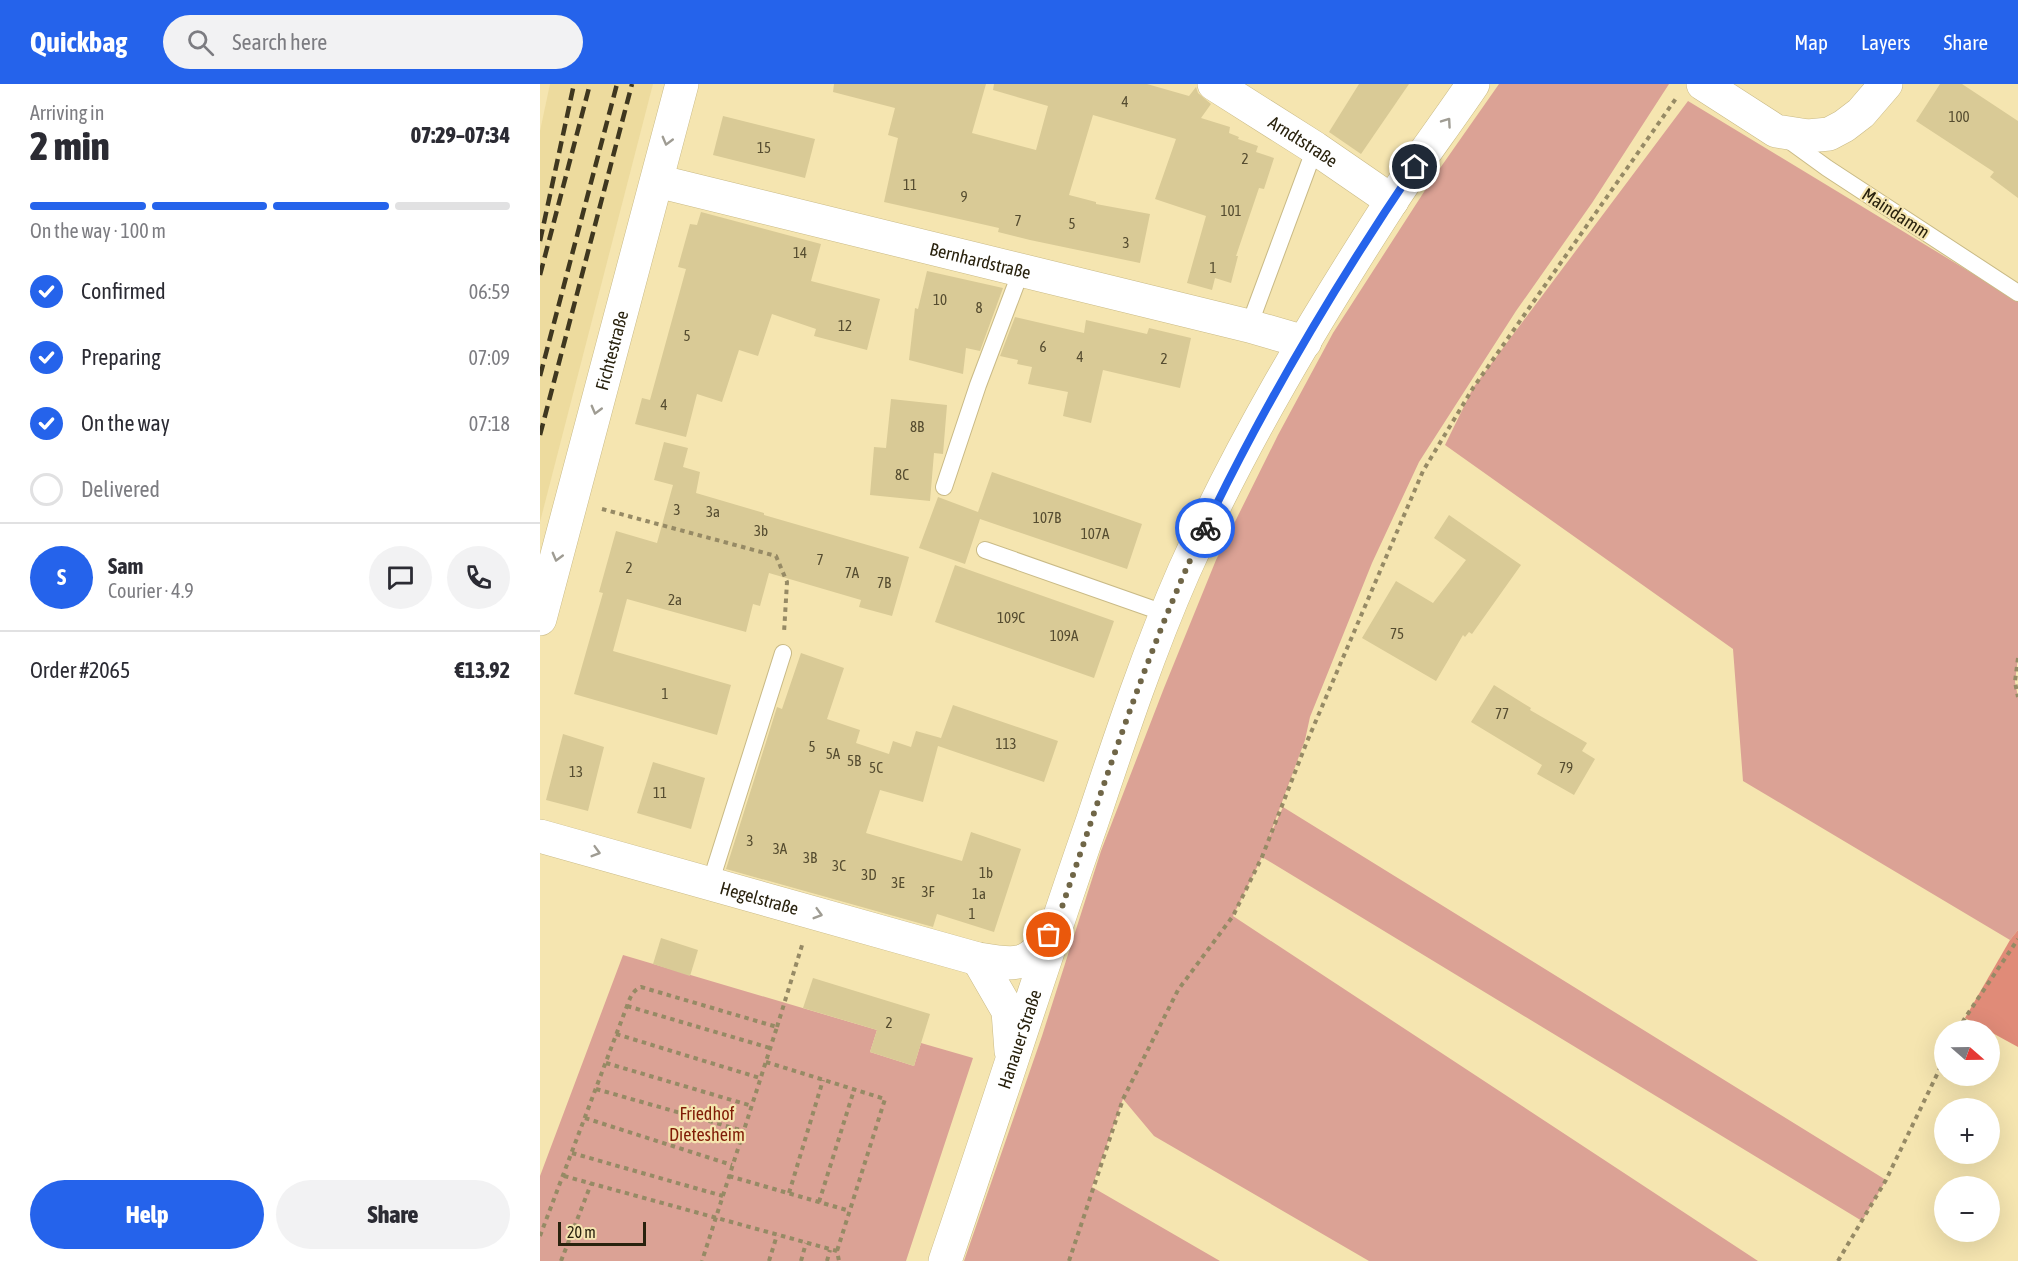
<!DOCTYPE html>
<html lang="en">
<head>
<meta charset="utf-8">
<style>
  body { margin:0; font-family:"Asap Condensed",sans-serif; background:#f2f2f3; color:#2b2b33; height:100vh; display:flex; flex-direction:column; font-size:22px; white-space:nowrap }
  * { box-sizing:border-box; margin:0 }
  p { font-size:20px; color:#7c7c81 }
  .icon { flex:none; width:33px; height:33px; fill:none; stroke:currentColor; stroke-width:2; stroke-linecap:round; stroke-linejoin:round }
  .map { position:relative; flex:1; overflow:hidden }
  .side { display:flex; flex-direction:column; background:#fff; width:540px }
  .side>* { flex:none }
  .needle { width:39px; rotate:110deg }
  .buttons { position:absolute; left:1394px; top:936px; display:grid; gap:12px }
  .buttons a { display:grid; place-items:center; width:66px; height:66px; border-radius:50%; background:#fff; box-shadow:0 6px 24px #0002; font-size:30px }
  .scale { position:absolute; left:18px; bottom:15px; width:88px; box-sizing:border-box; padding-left:6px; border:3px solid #29220e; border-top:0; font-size:16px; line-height:21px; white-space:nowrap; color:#29220e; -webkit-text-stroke:4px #f5e5b0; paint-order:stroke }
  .pin { position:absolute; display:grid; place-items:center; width:51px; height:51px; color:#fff; margin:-26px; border:3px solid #fff; border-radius:50%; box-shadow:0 2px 6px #0007 }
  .courier { position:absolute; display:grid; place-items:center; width:60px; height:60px; margin:-30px; border:4px solid #2563eb; border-radius:50%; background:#fff; color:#222; box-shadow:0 2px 8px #0007 }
  .head em { font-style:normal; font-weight:800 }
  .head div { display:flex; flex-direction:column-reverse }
  .head { display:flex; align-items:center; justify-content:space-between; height:102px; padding:0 30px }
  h1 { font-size:39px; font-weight:800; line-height:45px }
  .bar { display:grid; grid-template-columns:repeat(4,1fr); gap:9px 6px; align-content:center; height:72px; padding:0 30px }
  .bar i { height:8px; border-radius:4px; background:#e1e1e2 }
  .bar .on { background:#2563eb }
  .bar p { grid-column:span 4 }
  .line { display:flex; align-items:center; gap:15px; padding:0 30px; border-top:2px solid #e1e1e2 }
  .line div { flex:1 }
  .round { display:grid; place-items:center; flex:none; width:63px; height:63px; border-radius:32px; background:#f2f2f3 }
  ol { padding:0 30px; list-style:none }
  li { display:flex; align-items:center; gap:18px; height:66px }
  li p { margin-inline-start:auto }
  li .icon { padding:6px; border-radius:50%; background:#2563eb; color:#fff; stroke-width:4 }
  li:last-child { color:#7c7c81 }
  li i { width:33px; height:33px; border:3px solid #e1e1e2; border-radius:50% }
  .cta { display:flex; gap:12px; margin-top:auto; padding:12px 30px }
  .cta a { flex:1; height:69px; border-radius:36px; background:#2563eb; color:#fff; font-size:24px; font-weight:800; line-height:69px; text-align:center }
  .cta a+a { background:#f2f2f3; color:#2b2b33 }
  header { display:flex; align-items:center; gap:36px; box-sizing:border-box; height:84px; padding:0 30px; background:#2563eb; color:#fff }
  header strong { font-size:28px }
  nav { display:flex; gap:33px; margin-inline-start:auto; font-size:21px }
  .search { width:420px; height:54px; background:#f2f2f3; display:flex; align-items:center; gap:15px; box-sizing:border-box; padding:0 21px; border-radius:33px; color:#7c7c81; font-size:22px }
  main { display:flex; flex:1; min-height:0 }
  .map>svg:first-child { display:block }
  .built { fill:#eddb9e }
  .green { fill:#dba295 }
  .forest { fill:#e08b78 }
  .building { fill:#d9ca96 }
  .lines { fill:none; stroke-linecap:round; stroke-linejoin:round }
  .lane-casing { stroke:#c9ba86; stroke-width:18 }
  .street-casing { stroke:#c9ba86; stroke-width:34 }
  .primary-casing { stroke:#c9ba86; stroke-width:34 }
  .path { stroke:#968a65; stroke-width:4; stroke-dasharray:4.5 4.5; stroke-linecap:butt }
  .lane { stroke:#fff; stroke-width:16 }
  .street { stroke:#fff; stroke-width:33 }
  .primary { stroke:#fff; stroke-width:33 }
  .rail { stroke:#3f371f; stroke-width:4.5; stroke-dasharray:12 6; stroke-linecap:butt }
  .oneway { stroke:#9f9c93 }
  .done { stroke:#706647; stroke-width:6; stroke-dasharray:0 10.8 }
  .route { stroke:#2563eb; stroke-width:8 }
  .labels { text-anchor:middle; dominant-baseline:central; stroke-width:4.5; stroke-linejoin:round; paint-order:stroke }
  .number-label { font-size:15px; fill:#554c30 }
  .street-label { font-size:18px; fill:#29220e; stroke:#f5e5b0 }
  .park-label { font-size:18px; fill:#811d07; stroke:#f5e5b0 }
</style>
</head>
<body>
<header>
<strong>Quickbag</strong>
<div class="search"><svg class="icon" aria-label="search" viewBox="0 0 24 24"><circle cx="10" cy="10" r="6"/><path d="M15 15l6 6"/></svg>Search here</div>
<nav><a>Map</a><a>Layers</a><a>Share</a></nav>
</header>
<main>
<section class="side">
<div class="head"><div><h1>2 min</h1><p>Arriving in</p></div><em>07:29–07:34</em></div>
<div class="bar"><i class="on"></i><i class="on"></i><i class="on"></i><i></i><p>On the way · 100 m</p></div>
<ol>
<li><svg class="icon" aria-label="check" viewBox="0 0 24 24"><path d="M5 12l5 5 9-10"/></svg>Confirmed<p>06:59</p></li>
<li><svg class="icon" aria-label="check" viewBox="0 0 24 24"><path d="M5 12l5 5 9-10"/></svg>Preparing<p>07:09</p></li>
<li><svg class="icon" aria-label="check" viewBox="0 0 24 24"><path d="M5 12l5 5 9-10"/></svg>On the way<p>07:18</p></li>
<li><i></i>Delivered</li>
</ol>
<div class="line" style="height:108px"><b class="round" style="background:#2563eb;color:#fff">S</b><div><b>Sam</b><p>Courier · 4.9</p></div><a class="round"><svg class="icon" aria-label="chat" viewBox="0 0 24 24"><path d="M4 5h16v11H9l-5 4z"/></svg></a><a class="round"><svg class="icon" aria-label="phone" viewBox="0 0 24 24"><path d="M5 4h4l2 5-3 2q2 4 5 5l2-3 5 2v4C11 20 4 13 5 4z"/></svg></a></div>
<div class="line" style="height:78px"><div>Order #2065</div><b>€13.92</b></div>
<div class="cta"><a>Help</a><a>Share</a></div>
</section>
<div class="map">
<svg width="1478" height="1177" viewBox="0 0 1478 1177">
  <rect width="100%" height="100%" fill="#f5e5b0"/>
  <polygon class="built" points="10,0 113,0 0,438 0,47"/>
  <g class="green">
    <polygon points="959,0 1129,0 1052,119 976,227 879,378 832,479 770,633 765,656 728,756 743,723 1346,1096 1322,1137 722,773 693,832 1218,1177 829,1177 614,1052 583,1015 552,1103 680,1177 424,1177 502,952 561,767 624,604 676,476 738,351 793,249 891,97"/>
    <polygon points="1148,17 1478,217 1478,574 1475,598 1478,613 1478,846 1470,856 1203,697 1193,565 905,361 933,304"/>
    <polygon points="83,871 337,946 330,968 374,982 381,959 433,974 366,1177 0,1177 0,1092"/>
  </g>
  <polygon class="forest" points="1478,846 1478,963 1425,934 1470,856"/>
  <g class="building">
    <polygon points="294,0 446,0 432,49 496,66 508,22 453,6 454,0 607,0 649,12 656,3 658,9 671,20 661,34 690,43 689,49 699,53 698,55 718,62 716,68 734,74 724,105 719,104 696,172 698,172 691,199 675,194 672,206 647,199 666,132 615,115 636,55 553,31 529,111 556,118 556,120 610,130 600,179 490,156 458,148 459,144 344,118 358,54 348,51 355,24 293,8"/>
    <polygon points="819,0 869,0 821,70 789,48"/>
    <polygon points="1400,0 1422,0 1478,37 1478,114 1450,93 1454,88 1376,37"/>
    <polygon points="183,32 275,55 265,94 173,71"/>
    <polygon points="161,128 281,160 271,197 340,215 327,266 274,252 276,245 232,230 218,272 199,266 182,318 157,310 146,353 95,340 102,314 110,316 146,185 138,183 150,140 157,141"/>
    <polygon points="387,187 463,204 440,267 426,264 423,290 369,276 375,224 378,225"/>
    <polygon points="475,233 544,249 546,236 607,250 609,244 651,254 640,304 563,286 551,339 523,332 528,308 488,300 492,283 477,280 478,276 460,272"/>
    <polygon points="351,315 407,321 403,370 394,369 390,417 330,411 334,363 346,364"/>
    <polygon points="124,358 148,364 143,383 160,388 156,409 224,429 224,431 369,473 352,532 319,523 321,516 229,489 220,522 213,520 206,548 87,515 73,567 191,601 177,651 34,610 63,509 59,508 76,447 117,459 133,401 114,396"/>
    <polygon points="452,388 602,440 587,485 440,435 425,480 379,464 398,413 438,428"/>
    <polygon points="909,431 981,481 932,550 929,548 925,553 923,551 896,597 822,554 856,497 893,519 926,476 894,454"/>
    <polygon points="415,481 574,537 554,594 395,538"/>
    <polygon points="261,569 304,584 287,635 320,646 316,659 349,670 353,657 371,663 376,647 401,654 413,621 518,657 504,698 398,662 383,718 340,706 326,749 422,777 431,748 481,765 454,848 397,830 393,843 186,785 237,623 242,625"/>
    <polygon points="954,601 991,624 990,626 1047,659 1042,667 1055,675 1034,711 997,690 1002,681 931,638"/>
    <polygon points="23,650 64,663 48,727 6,716"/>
    <polygon points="113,678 165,694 151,745 97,729"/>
    <polygon points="121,854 158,866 150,892 113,880"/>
    <polygon points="273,894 390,930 374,982 330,968 337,946 263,924"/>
  </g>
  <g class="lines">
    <defs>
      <g id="lane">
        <polyline points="1247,55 1287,84 1478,209"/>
        <polyline points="709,242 775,64"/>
        <polyline points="404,403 438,301 481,187"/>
        <polyline points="445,466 627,530"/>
        <polyline points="170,800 243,569"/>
      </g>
      <g id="street">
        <path id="s1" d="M 674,0 L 775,64 L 852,117"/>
        <polyline points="1163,0 1236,47 1268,52 1289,50 1304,42 1321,29 1346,0"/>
        <path id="s2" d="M 117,97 L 709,242 L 765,258"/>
      </g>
      <g id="primary">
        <path id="s3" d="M 0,535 L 142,0"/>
        <path id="s4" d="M 0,752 L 438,875 C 474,881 489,885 510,849"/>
        <polyline points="438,875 468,927 471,967"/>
        <path id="s5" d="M 405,1177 C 455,1031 501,884 552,738 C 580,654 608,569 644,487 C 701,359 775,236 851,118 C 877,78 906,40 933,0"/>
      </g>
    </defs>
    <use href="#lane" class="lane-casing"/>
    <use href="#street" class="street-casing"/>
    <use href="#primary" class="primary-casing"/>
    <g class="path">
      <polyline points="62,425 236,472 247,498 244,549"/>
      <polyline points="1478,574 1475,598 1478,613"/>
      <polyline points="87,922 230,964"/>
      <polyline points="237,943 263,858"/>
      <polyline points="1418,946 1425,934 1478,855"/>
      <polyline points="76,950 220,994"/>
      <polyline points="226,978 345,1015 297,1167"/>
      <polyline points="66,979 212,1022"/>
      <polyline points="56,1005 204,1047"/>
      <polyline points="45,1034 192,1081"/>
      <polyline points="32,1069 183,1112"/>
      <polyline points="24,1092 297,1167 299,1177"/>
      <polyline points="189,1092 310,1127"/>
      <polyline points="249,1109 283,996"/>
      <polyline points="279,1118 314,1006"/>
      <path d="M 0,1152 L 87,922 C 90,914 92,907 101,903 L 237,943 L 162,1177"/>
      <polyline points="21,1177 51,1100"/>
      <polyline points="229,1177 237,1151"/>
      <polyline points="261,1177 266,1159"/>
      <polyline points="287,1177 290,1166"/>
      <polyline points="529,1177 583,1015 638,906 693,832 722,773 766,660 883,387 933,304 1137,13"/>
      <polyline points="1298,1177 1346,1096 1404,976"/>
    </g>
    <use href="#lane" class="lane"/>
    <use href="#street" class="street"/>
    <use href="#primary" class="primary"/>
    <g class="rail">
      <polyline points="0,157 34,0"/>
      <polyline points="0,191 50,0"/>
      <polyline points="0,292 77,0"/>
      <polyline points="0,351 92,0"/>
    </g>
  </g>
  <defs><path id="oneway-chevron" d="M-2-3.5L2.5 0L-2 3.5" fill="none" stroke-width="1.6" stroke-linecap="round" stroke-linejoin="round" transform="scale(1.5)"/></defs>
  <g class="oneway">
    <use href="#oneway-chevron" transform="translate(907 38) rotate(-55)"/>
    <use href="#oneway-chevron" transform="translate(127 57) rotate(105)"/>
    <use href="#oneway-chevron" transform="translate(56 326) rotate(105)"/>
    <use href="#oneway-chevron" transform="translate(17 473) rotate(105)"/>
    <use href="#oneway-chevron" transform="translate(56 768) rotate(16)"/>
    <use href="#oneway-chevron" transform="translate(278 830) rotate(16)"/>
  </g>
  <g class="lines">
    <path class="done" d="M 509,851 L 522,823 C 566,695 607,566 665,444"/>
    <path class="route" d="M 665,444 C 725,319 797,198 875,83"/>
  </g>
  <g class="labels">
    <g class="number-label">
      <text x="585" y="17">4</text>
      <text x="1419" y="32">100</text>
      <text x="224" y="63">15</text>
      <text x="705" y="74">2</text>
      <text x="370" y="100">11</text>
      <text x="424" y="112">9</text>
      <text x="691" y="126">101</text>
      <text x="478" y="136">7</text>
      <text x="532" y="139">5</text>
      <text x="586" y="158">3</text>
      <text x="260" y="168">14</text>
      <text x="673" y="183">1</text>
      <text x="400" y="215">10</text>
      <text x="439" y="223">8</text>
      <text x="305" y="241">12</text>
      <text x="147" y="251">5</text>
      <text x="503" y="262">6</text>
      <text x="540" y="272">4</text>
      <text x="624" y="274">2</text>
      <text x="124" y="320">4</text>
      <text x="377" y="342">8B</text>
      <text x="362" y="390">8C</text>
      <text x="137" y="425">3</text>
      <text x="173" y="427">3a</text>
      <text x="507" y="433">107B</text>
      <text x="221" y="446">3b</text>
      <text x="555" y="449">107A</text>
      <text x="280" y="475">7</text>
      <text x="89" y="483">2</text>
      <text x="312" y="488">7A</text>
      <text x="344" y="498">7B</text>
      <text x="135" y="515">2a</text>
      <text x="471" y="533">109C</text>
      <text x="857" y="549">75</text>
      <text x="524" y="551">109A</text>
      <text x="125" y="609">1</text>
      <text x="962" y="629">77</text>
      <text x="466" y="659">113</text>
      <text x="272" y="662">5</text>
      <text x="293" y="669">5A</text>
      <text x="314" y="676">5B</text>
      <text x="336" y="683">5C</text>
      <text x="1026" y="683">79</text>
      <text x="36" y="687">13</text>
      <text x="120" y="708">11</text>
      <text x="210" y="756">3</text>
      <text x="240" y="764">3A</text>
      <text x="270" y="773">3B</text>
      <text x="299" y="781">3C</text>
      <text x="446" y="788">1b</text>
      <text x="329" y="790">3D</text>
      <text x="358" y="798">3E</text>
      <text x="388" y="807">3F</text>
      <text x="439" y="809">1a</text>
      <text x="432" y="829">1</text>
      <text x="349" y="938">2</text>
    </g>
    <g class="street-label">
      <text stroke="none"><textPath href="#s1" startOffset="106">Arndtstraße</textPath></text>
      <text transform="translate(1356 129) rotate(33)">Maindamm</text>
      <text stroke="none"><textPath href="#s2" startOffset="333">Bernhardstraße</textPath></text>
      <text stroke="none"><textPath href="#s3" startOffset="278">Fichtestraße</textPath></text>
      <text stroke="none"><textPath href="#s4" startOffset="228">Hegelstraße</textPath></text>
      <text stroke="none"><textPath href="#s5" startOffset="234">Hanauer Straße</textPath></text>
    </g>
    <g class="park-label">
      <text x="167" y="1029">Friedhof<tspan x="167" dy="21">Dietesheim</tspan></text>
    </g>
  </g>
</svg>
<div class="buttons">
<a><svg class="needle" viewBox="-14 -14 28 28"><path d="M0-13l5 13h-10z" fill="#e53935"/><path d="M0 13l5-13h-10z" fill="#7c7c81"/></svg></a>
<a>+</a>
<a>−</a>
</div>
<div class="scale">20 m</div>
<div class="pin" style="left:509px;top:851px;background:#ea580c"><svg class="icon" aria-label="bag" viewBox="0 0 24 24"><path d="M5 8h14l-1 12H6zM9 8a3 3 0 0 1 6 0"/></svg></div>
<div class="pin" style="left:875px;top:83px;background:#1f2937"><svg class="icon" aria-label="home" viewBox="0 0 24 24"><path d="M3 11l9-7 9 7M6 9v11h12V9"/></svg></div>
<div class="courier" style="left:665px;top:444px"><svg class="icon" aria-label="bike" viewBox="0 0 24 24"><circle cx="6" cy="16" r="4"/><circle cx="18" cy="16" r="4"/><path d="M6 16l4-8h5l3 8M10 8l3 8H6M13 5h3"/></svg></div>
</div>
</main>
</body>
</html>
